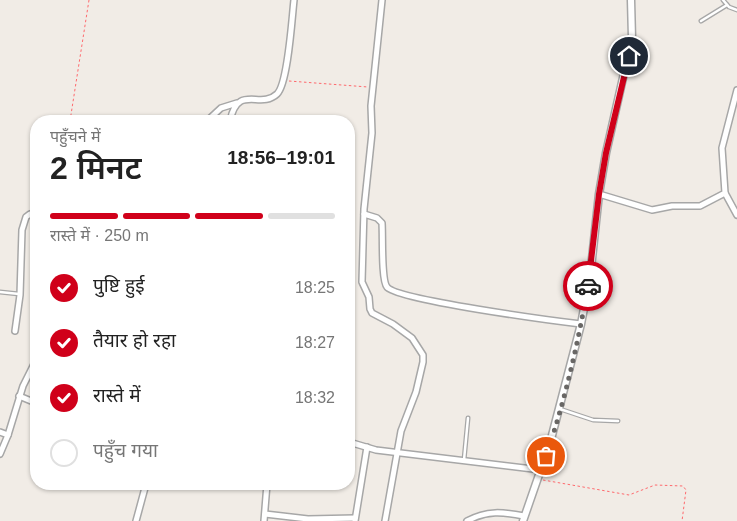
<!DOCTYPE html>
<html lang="hi">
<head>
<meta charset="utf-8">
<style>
  body { margin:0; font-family:Arial,"Noto Sans Devanagari",sans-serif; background:#f6f6f6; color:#222; height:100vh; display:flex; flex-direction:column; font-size:19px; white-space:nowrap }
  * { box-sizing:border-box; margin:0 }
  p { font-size:16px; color:#767676 }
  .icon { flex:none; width:28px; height:28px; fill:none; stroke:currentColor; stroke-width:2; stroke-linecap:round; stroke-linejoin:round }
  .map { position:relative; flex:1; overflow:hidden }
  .drawer { position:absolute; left:30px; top:115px; width:325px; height:375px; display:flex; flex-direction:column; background:#fff; border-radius:20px; box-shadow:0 1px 4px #0004 }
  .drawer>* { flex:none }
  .pin { position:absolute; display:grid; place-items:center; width:42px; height:42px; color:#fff; margin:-21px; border:2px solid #fff; border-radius:50%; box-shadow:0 1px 5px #0007 }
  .courier { position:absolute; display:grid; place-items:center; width:50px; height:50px; margin:-25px; border:4px solid #d0001a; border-radius:50%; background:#fff; color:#222; box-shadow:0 1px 6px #0007 }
  .summary em { font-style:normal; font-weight:600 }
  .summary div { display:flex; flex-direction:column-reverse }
  .summary { display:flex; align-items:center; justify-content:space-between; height:85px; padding:0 20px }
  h1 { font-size:32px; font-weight:600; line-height:38px }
  .bar { display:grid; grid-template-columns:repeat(4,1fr); gap:8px 5px; align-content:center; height:60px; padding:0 20px }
  .bar i { height:6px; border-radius:4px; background:#e0e0e0 }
  .bar .on { background:#d0001a }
  .bar p { grid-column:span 4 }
  ol { padding:0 20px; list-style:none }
  li { display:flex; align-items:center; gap:15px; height:55px }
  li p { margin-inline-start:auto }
  li .icon { padding:5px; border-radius:50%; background:#d0001a; color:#fff; stroke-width:4 }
  li:last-child { color:#767676 }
  li i { width:28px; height:28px; border:2px solid #e0e0e0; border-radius:50% }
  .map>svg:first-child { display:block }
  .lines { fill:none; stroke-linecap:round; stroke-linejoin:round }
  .service-casing { stroke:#a7a7a7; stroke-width:5 }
  .minor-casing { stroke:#a7a7a7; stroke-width:8 }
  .tertiary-casing { stroke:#a7a7a7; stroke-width:9 }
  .path { stroke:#ff696d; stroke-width:1; stroke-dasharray:2.5 2.5; stroke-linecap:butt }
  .service { stroke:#fff; stroke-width:2.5 }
  .minor { stroke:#fff; stroke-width:5 }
  .tertiary { stroke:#fff; stroke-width:6 }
  .done { stroke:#696765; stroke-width:5; stroke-dasharray:0 9 }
  .route { stroke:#d0001a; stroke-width:6 }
</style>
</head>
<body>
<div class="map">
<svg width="737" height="521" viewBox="0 0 737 521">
  <rect width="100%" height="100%" fill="#f1ece6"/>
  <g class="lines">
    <defs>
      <g id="service">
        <polyline points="723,0 729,7 737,10"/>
        <polyline points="701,21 727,5"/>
        <polyline points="0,292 19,294"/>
        <polyline points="560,409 593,420 618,421"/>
        <polyline points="464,460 468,418"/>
      </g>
      <g id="minor">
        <polyline points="382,0 371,106 372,133 364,209 362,282 369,297 370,309 372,313 393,324 412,338 423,355 423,362 416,392 401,431 385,521"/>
        <polyline points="207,121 221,108 237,103"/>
        <path d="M 230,121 C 238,83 260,110 277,94 C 288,84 292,17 294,0"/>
        <polyline points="725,193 737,215"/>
        <polyline points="599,194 652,210 672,206 700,206 725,193 722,148 737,90"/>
        <path d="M 364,214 L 377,218 L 382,223 C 383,235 381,280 387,287 C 397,300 555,321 581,324"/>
        <polyline points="15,331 20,295 22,230 26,217 30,214 36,212"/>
        <polyline points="19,396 36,403"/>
        <polyline points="0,432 8,435"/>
        <polyline points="349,442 376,450 541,470"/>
        <polyline points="0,454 8,435 23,386 36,360"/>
        <polyline points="265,514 308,519 355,518"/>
        <polyline points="136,521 146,484"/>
        <polyline points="264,521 267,484"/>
        <polyline points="355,521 367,447"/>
        <path d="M 467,521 C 487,510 503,512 524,516"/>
      </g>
      <polyline id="tertiary" points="523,521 550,443 581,324 590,277 599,194 606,153 632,38 631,0"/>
    </defs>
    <use href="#service" class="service-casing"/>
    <use href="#minor" class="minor-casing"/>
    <use href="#tertiary" class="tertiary-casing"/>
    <g class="path">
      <polyline points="289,81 368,87"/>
      <polyline points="70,121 89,0"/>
      <polyline points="543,480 629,495 655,485 683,486 686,490 682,521"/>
    </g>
    <use href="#service" class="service"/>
    <use href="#minor" class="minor"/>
    <use href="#tertiary" class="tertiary"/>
  </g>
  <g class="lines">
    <path class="done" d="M 546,456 C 565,401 578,343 588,286"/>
    <polyline class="route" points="588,286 599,194 606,153 629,56"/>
  </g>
</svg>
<div class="pin" style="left:546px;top:456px;background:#ea580c"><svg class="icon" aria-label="bag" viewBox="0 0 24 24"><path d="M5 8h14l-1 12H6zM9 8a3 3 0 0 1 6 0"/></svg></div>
<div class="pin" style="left:629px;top:56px;background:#1f2937"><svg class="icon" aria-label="home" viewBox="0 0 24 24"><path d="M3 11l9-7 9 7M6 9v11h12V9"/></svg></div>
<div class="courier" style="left:588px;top:286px"><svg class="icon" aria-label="car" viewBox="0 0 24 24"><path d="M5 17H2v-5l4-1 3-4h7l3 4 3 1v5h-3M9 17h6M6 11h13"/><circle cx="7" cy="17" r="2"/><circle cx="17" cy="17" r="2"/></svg></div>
<section class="drawer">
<div class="summary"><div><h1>2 मिनट</h1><p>पहुँचने में</p></div><em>18:56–19:01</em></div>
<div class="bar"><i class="on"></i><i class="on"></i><i class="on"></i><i></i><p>रास्ते में · 250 m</p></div>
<ol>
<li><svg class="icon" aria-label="check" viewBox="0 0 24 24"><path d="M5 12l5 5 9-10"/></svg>पुष्टि हुई<p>18:25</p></li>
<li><svg class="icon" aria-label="check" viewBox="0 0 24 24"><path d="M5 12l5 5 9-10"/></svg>तैयार हो रहा<p>18:27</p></li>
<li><svg class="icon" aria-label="check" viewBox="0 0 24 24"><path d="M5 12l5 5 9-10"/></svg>रास्ते में<p>18:32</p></li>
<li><i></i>पहुँच गया</li>
</ol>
</section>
</div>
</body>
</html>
